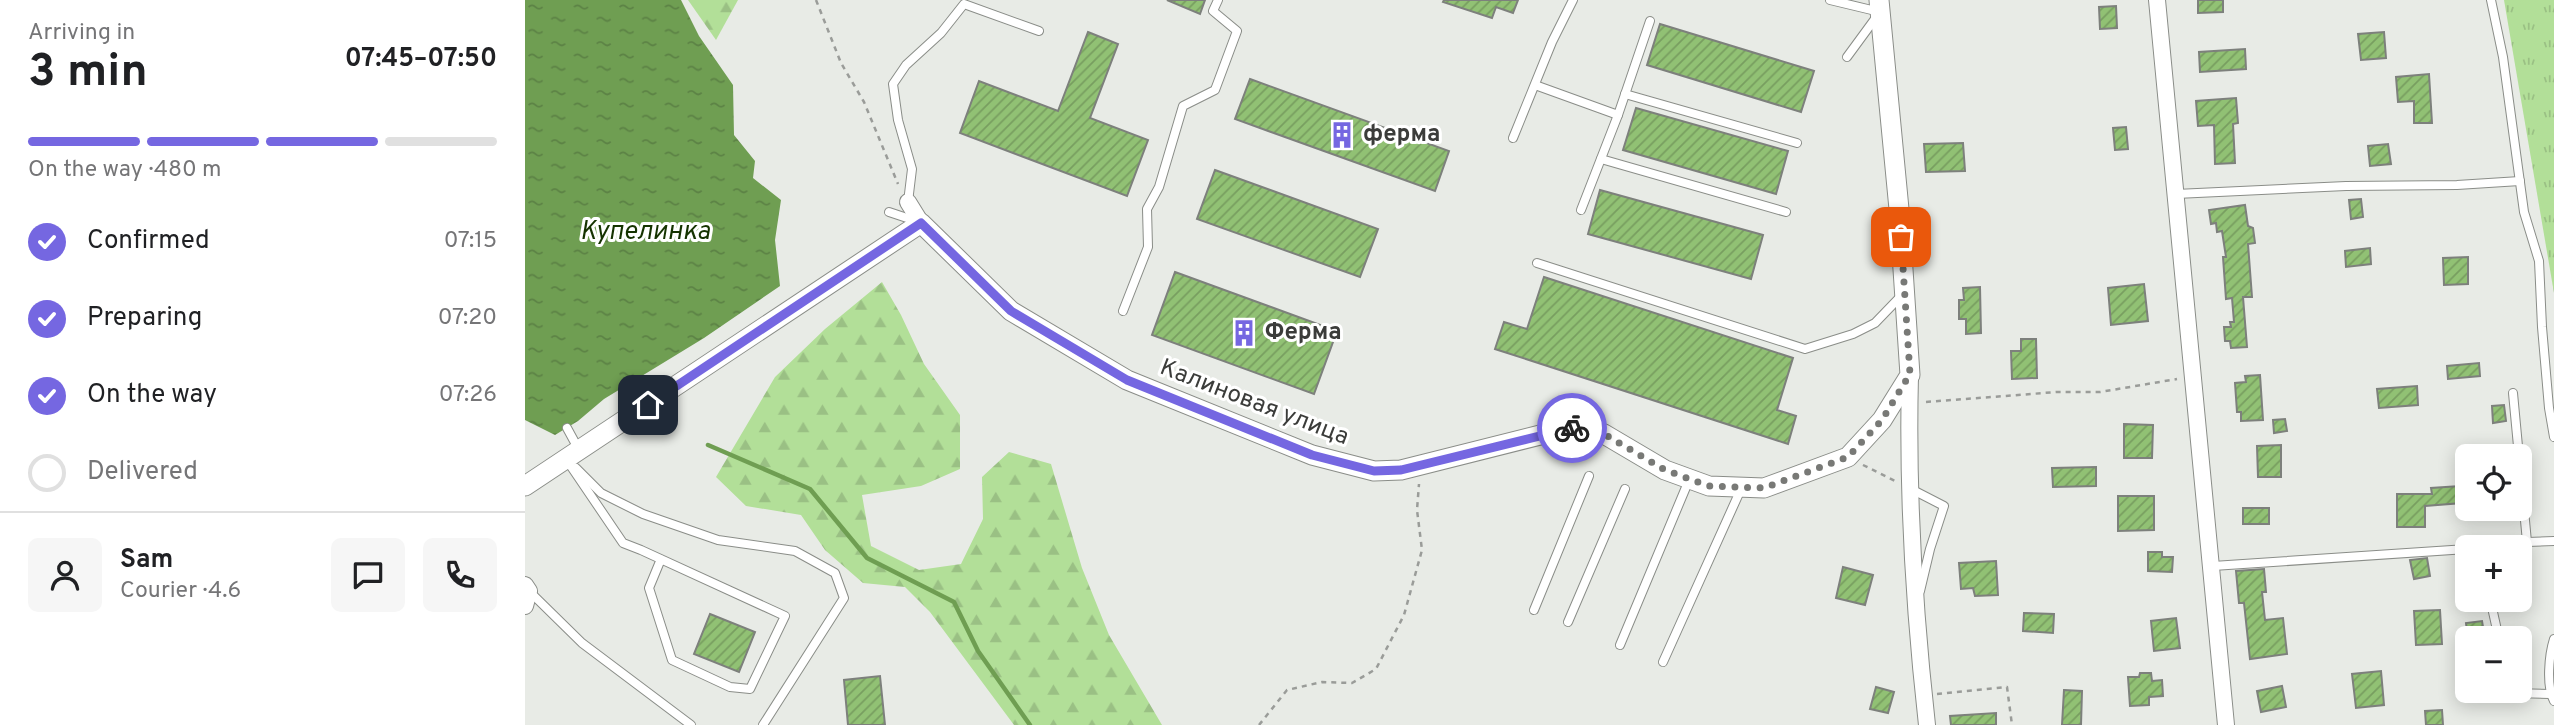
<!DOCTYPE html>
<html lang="en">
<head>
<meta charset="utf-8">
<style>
  body { margin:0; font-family:Overpass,sans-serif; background:#f6f6f6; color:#202124; height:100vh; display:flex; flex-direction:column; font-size:26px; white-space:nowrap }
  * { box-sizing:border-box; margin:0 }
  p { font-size:23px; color:#757577 }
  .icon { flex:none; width:38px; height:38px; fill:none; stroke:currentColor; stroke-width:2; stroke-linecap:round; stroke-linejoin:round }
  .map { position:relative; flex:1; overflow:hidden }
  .side { display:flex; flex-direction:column; background:#fff; width:525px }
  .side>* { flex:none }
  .fabs { position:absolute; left:1930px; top:444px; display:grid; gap:14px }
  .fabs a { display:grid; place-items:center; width:77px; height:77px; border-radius:10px; background:#fff; box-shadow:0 4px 18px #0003; font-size:35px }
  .pin { position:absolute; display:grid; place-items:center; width:60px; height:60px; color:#fff; margin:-30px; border-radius:14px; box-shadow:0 4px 10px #0006 }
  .courier { position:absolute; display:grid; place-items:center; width:70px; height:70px; margin:-35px; border:5px solid #7567e1; border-radius:50%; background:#fff; color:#222; box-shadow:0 2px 9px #0007 }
  .headline em { font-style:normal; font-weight:700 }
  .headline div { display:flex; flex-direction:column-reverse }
  .headline { display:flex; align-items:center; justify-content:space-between; height:119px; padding:0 28px }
  h1 { font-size:46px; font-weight:700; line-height:52px }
  .bar { display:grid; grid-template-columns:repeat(4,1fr); gap:10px 7px; align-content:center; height:84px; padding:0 28px }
  .bar i { height:9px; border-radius:5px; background:#e0e0e0 }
  .bar .selected { background:#7567e1 }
  .bar p { grid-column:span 4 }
  .line { display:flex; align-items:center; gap:18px; padding:0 28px; border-top:2px solid #e0e0e0 }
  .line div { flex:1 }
  .round { display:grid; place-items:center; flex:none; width:74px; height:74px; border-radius:10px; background:#f6f6f6 }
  ol { padding:0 28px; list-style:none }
  li { display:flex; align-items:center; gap:21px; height:77px }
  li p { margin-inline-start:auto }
  li .icon { padding:7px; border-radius:50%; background:#7567e1; color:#fff; stroke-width:4 }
  li:last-child { color:#757577 }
  li i { width:38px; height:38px; border:4px solid #e0e0e0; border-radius:50% }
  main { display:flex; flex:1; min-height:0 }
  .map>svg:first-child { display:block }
  .grass { fill:url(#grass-tufts) }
  .forest { fill:url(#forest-firs) }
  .water { fill:url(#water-ripples) }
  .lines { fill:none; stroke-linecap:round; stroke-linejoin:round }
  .stream { stroke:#6f9e52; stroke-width:4.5 }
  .building { fill:url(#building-hatch); stroke:#7d807c; stroke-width:2 }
  .service-casing { stroke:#8a8d88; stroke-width:10 }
  .minor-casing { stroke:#8a8d88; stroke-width:18 }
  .tertiary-casing { stroke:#8a8d88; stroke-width:21 }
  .path { stroke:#9a9c99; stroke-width:2.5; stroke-dasharray:5 5; stroke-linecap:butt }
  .service { stroke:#fff; stroke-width:8 }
  .minor { stroke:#fff; stroke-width:16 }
  .tertiary { stroke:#fff; stroke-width:19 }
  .done { stroke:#787976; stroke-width:7; stroke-dasharray:0 12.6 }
  .route { stroke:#7567e1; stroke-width:9 }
  .labels { text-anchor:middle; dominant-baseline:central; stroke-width:6; stroke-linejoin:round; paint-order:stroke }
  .poi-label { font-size:24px; font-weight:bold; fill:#3b3c3a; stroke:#fff; text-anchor:start }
  .street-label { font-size:24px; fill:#3b3c3a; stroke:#fff }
  .water-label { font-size:26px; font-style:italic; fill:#153300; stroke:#fff }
</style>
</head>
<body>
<main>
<section class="side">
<div class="headline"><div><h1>3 min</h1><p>Arriving in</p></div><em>07:45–07:50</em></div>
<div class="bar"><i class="selected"></i><i class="selected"></i><i class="selected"></i><i></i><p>On the way · 480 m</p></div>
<ol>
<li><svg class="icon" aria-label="check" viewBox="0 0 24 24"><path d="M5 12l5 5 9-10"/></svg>Confirmed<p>07:15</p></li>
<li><svg class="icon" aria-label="check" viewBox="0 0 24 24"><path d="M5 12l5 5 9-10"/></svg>Preparing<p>07:20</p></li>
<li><svg class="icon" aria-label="check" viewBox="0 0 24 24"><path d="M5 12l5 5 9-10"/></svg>On the way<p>07:26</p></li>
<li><i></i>Delivered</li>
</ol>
<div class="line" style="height:126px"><a class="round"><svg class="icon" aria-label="person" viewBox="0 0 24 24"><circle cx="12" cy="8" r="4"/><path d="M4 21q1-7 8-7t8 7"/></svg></a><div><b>Sam</b><p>Courier · 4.6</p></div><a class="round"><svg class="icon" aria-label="chat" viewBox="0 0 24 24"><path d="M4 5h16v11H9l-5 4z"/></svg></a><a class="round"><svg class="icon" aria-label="phone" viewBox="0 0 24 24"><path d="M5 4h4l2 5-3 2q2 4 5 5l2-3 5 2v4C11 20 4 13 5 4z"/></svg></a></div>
</section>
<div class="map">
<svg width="2029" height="725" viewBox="0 0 2029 725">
  <defs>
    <pattern id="grass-tufts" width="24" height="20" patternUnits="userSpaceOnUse" patternTransform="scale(1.75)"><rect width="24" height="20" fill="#b2df98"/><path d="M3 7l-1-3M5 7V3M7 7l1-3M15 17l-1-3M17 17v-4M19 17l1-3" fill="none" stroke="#9ac084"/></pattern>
    <pattern id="forest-firs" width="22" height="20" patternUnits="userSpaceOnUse" patternTransform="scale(1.75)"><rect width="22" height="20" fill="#b2df98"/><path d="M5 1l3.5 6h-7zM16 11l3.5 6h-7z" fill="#9ac084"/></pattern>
    <pattern id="water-ripples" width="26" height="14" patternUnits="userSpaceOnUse" patternTransform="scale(1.75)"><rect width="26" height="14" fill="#6f9e52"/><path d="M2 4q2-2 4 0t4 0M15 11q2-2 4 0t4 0" fill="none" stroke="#5c8245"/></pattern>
    <pattern id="building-hatch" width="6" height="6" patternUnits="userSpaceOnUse" patternTransform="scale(1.75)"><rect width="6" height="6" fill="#91c174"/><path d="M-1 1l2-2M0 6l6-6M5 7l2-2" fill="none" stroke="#789e60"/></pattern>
  </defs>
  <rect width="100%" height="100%" fill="#e8ebe6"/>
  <polygon class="grass" points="1979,0 2029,0 2029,293"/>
  <g class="forest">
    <polygon points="163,0 213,0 191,40"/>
    <polygon points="357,282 376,315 399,364 435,415 435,469 396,486 337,495 346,546 394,570 436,564 458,519 457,477 484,452 526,464 557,568 584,635 637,725 489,725 405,612 380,587 338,583 300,550 276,515 221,506 191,477 250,377 300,329"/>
  </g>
  <polygon class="water" points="0,0 156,0 174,36 208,85 209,135 230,161 228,178 256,200 250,240 255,286 179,338 79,399 53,421 30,435 0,420"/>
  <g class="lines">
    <polyline class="stream" points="183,445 285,489 342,558 429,602 453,651 505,725"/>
  </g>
  <g class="building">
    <polygon points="642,0 680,0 675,14"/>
    <polygon points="919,0 993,0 988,13 971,7 967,18 918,2"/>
    <polygon points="1673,0 1698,0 1698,12 1673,13"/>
    <polygon points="1591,6 1592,28 1575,29 1574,7"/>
    <polygon points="1135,24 1289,71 1276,112 1122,65"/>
    <polygon points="563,32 593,44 565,118 623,140 602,196 435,133 454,81 533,111"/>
    <polygon points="1859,32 1861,58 1836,60 1833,34"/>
    <polygon points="1720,49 1721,69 1675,72 1674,52"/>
    <polygon points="1904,74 1907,123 1889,123 1889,101 1873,102 1871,77"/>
    <polygon points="725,79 924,151 910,191 710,119"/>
    <polygon points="1711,98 1713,123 1708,124 1710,163 1690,164 1689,125 1673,126 1671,101"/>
    <polygon points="1111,108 1263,151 1251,194 1098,150"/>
    <polygon points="1601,127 1603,149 1590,150 1588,128"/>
    <polygon points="1438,143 1440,171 1401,172 1399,144"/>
    <polygon points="1863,144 1866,164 1845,166 1843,146"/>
    <polygon points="690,170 853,229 835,277 672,219"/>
    <polygon points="1075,190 1238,235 1226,279 1063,234"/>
    <polygon points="1836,199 1838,217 1826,219 1824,200"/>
    <polygon points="1720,205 1723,226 1728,228 1730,243 1723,244 1727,297 1718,297 1722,347 1706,348 1705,341 1700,341 1699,327 1706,327 1705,322 1709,322 1707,298 1701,299 1698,257 1701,257 1697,231 1692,232 1691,223 1686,224 1684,210"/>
    <polygon points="1845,248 1846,264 1821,267 1820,251"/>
    <polygon points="1943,257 1943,284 1919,285 1918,258"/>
    <polygon points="650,272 812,331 789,394 627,335"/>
    <polygon points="1019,277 1268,358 1252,410 1271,416 1263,444 970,349 979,322 1002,329"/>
    <polygon points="1619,284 1623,321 1586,325 1583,288"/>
    <polygon points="1455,287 1456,333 1441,334 1441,319 1434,319 1434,300 1439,300 1438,288"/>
    <polygon points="1496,339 1511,339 1512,378 1487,379 1486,351 1496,351"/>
    <polygon points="1954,363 1955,376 1923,379 1922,366"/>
    <polygon points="1735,375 1738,420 1716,421 1716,412 1712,412 1710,383 1721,382 1720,376"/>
    <polygon points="1892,386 1893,405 1854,408 1852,389"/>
    <polygon points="1979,405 1981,421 1968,423 1967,406"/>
    <polygon points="1760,419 1762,431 1749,433 1748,420"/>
    <polygon points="1599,424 1628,425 1627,458 1599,458"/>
    <polygon points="1756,445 1756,477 1733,477 1732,446"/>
    <polygon points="1571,467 1571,486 1528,487 1527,468"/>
    <polygon points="1935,486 1937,503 1900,506 1900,527 1872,527 1872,494 1907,494 1906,488"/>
    <polygon points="1593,496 1629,496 1629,530 1593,531"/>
    <rect x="1718" y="508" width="26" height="16"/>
    <polygon points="1623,552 1637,552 1637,557 1648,557 1647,572 1623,571"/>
    <polygon points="1902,558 1905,576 1889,579 1885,560"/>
    <polygon points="1471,561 1473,595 1450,596 1448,588 1436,589 1434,563"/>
    <polygon points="1318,567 1348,575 1340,605 1311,598"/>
    <polygon points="1739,569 1741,592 1737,592 1740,620 1758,618 1762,654 1725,659 1719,603 1714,603 1711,571"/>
    <polygon points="1915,610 1917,644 1891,645 1889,611"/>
    <polygon points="1499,613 1529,614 1528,633 1498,631"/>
    <polygon points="185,614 230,632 214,672 169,654"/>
    <polygon points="1651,618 1655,648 1629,651 1626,621"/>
    <polygon points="1957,621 1960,639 1943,639 1941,623"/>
    <polygon points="1856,671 1859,705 1831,708 1827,674"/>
    <polygon points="1615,673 1626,673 1627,681 1637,680 1638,696 1624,697 1624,705 1605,706 1603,677 1614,677"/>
    <polygon points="355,676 360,725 323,725 319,680"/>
    <polygon points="1757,686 1761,707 1736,712 1732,691"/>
    <polygon points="1351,687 1369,692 1363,713 1345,709"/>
    <polygon points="1539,690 1557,691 1556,725 1537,725"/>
    <polygon points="1917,710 1918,725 1901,725 1900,711"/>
    <polygon points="1471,713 1471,725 1426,725 1425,716"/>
  </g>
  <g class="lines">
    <defs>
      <g id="service">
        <polyline points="1305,0 1355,12 1322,57"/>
        <polyline points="1966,0 1978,57 1999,212 2014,261 2017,327 2024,408 2029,437"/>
        <polyline points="1010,85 1093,115 1125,21"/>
        <polyline points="1100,94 1272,143"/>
        <polyline points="988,138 1027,42 1048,0"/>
        <polyline points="1076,159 1261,212"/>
        <polyline points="1651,194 1821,186 1932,185 1995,181"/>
        <polyline points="383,202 387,169 373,120 368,84 381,65 416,33 439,4 514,31"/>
        <polyline points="1056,210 1093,115"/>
        <polyline points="364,212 391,221"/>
        <polyline points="1012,263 1280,349 1328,334 1350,323 1377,295"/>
        <polyline points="598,311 623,247 622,209 634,187 658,106 690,90 712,31 688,11 693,0"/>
        <polyline points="1988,393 1994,457"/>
        <polyline points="42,428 54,450"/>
        <polyline points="41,459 98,543 116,550 260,616 225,689 205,687 147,660 124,588 136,559"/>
        <polyline points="51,468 76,493 118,514 193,540 270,551 310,573 319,598 238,725"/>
        <polyline points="1384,488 1419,506 1405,549 1395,591"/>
        <polyline points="2002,542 2029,541"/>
        <polyline points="1962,548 2002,542 1995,467"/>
        <polyline points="1688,566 1942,549"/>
        <polyline points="4,591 57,643 166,725"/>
        <polyline points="1966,603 1974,639"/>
        <polyline points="1009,610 1064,476"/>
        <polyline points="1043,622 1100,489"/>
        <path d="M 2029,639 C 2024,655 2021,686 2029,701"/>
        <polyline points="1095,645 1164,480"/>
        <polyline points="1138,662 1216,489"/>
        <polyline points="1987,691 1988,693 2025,694"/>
      </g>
      <g id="minor">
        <polyline points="1632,0 1701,725"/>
        <polyline points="383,202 396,223"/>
        <path d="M 1385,375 C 1382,492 1389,609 1402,725"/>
        <polyline points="0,585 4,591 0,606"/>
      </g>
      <polyline id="tertiary" points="0,486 396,223 486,311 602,380 787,455 849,471 876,470 1043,428 1057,428 1079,434 1140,470 1184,486 1239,488 1323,457 1357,420 1385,375 1374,209 1354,0"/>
    </defs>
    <use href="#service" class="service-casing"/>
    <use href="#minor" class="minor-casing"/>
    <use href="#tertiary" class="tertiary-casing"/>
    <g class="path">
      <polyline points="291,0 316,63 339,102 373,184"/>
      <polyline points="1401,402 1532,392 1575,392 1652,379"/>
      <polyline points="1338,465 1370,481"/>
      <polyline points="1412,694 1482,687 1487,725"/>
      <polyline points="734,725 762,690 797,682 827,683 851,669 879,615 897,550 892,510 894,484"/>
    </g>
    <use href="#service" class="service"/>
    <use href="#minor" class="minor"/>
    <use href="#tertiary" class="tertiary"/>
  </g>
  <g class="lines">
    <polyline class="done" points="1047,428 1057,428 1079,434 1140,470 1184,486 1239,488 1323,457 1357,420 1385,374 1376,237"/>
    <polyline class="route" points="123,405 396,223 486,311 602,380 787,455 849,471 876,470 1047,428"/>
  </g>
  <defs>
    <symbol id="building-bare" viewBox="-9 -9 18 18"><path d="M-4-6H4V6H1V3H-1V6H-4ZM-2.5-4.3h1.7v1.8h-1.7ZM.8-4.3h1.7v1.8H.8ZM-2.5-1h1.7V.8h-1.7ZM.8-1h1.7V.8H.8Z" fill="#7567e1" stroke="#fff" stroke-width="2.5" paint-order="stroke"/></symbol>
  </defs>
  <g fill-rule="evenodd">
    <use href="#building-bare" x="798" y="116" width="38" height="38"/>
    <use href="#building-bare" x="700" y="314" width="38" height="38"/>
  </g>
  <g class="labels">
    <g class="poi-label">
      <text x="838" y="135">ферма</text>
      <text x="740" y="333">Ферма</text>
    </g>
    <g class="street-label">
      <text transform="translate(729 403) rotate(21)">Калиновая улица</text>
    </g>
    <g class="water-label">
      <text x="120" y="232">Купелинка</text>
    </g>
  </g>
</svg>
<div class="fabs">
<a><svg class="icon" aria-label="locate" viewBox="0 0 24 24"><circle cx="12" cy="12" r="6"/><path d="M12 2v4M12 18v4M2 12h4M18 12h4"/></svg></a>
<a>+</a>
<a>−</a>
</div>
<div class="pin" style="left:1376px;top:237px;background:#ea580c"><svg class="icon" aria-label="bag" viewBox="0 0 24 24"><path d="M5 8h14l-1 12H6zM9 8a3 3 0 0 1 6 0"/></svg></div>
<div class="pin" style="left:123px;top:405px;background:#1f2937"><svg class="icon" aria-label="home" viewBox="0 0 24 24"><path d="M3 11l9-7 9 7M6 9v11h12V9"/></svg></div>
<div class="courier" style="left:1047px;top:428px"><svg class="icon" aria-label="bike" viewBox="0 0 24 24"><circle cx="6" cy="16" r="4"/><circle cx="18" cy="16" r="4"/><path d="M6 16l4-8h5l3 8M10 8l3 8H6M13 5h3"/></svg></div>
</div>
</main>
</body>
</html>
